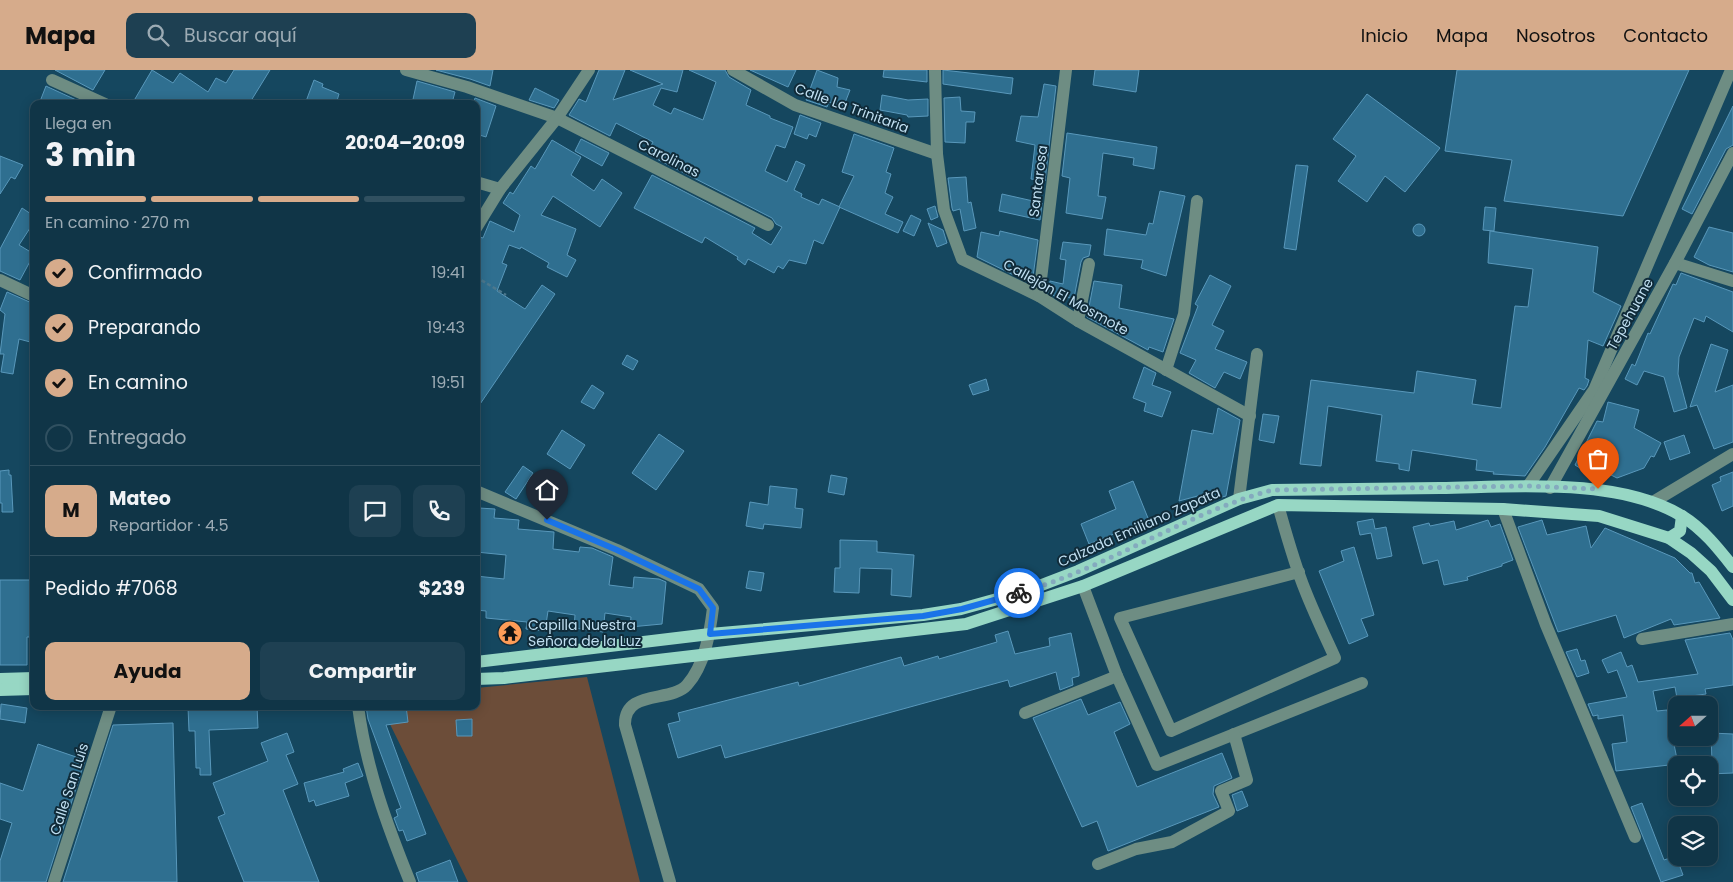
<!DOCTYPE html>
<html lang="es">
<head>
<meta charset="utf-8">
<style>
  body { margin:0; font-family:Poppins,sans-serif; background:#1e4052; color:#f1f3f6; height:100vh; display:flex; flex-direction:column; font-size:19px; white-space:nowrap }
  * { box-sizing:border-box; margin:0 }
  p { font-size:16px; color:#9cabb4 }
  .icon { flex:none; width:28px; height:28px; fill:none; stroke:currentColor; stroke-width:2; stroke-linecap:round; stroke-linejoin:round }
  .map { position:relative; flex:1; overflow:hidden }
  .side { position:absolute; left:30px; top:30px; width:450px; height:610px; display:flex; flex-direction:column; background:#103547; border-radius:10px; box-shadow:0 2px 12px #0003,0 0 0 1px #305060 }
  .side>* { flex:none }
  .needle { width:32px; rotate:249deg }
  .buttons { position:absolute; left:1668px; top:626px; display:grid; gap:10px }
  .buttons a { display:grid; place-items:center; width:50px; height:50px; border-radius:10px; background:#103547; box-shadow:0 2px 12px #0003,0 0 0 1px #305060; font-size:25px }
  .pin { position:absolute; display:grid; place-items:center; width:42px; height:42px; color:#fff; margin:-51px -21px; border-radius:50% 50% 50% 0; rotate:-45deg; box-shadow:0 0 5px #0007 }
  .pin .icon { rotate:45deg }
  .courier { position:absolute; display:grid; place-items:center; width:50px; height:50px; margin:-25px; border:4px solid #1a73e8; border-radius:50%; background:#fff; color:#222; box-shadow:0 1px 6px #0007 }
  .overview em { font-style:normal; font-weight:700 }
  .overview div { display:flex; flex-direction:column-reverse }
  .overview { display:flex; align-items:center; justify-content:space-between; height:85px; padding:0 15px }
  h1 { font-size:32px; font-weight:700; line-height:38px }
  .bar { display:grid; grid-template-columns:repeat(4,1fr); gap:8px 5px; align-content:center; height:60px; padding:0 15px }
  .bar i { height:6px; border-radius:4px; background:#305060 }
  .bar .current { background:#d6ab8b }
  .bar p { grid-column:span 4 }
  .line { display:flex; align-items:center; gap:12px; padding:0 15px; border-top:1px solid #305060 }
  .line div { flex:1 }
  .round { display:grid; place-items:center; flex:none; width:52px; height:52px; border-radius:10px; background:#1e4052 }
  ol { padding:0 15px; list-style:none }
  li { display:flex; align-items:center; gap:15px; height:55px }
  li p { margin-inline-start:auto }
  li .icon { padding:5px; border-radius:50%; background:#d6ab8b; color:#111; stroke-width:4 }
  li:last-child { color:#9cabb4 }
  li i { width:28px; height:28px; border:2px solid #305060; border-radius:50% }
  .button { display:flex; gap:10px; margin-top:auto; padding:10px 15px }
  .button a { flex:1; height:58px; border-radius:10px; background:#d6ab8b; color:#111; font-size:20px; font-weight:700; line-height:58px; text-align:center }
  .button a+a { background:#1e4052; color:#f1f3f6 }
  header { display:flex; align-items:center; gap:30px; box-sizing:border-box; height:70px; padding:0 25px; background:#d6ab8b; color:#111 }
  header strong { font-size:24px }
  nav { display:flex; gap:28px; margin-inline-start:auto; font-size:18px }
  .search { width:350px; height:45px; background:#1e4052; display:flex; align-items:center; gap:12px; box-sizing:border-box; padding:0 18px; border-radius:10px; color:#9cabb4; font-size:19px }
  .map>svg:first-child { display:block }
  .green { fill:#6c4d39 }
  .building { fill:#2f6f90; stroke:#5998bb }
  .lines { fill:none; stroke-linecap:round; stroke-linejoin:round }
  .path { stroke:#4c788e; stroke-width:2.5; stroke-dasharray:4 2.5; stroke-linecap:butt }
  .minor { stroke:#6e8d83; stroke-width:12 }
  .major { stroke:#97d7c4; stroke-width:12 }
  .done { stroke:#84aabe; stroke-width:5; stroke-dasharray:0 9 }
  .route { stroke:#1a73e8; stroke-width:6 }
  .labels { text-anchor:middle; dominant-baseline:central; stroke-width:4; stroke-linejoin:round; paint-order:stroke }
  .street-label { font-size:14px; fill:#c0dff1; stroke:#102b39 }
  .poi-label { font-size:14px; fill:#c0dff1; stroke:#102b39; text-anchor:start }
</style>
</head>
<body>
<header>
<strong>Mapa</strong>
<div class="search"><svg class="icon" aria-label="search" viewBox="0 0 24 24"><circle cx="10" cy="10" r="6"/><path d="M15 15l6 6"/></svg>Buscar aquí</div>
<nav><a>Inicio</a><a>Mapa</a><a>Nosotros</a><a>Contacto</a></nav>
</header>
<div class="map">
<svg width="1733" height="812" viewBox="0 0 1733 812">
  <rect width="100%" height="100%" fill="#15475f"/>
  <polygon class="green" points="587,607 640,812 468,812 381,636 476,636 476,618"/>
  <g class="building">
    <polygon points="55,0 105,0 93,20"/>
    <polygon points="152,0 173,13 180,3 208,22 216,8 226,13 234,0 270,0 249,34 202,34 203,32 200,30 198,34 132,34"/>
    <polygon points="436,0 493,0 490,16 470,9"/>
    <polygon points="599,0 625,0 613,30 663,14 630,0 683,0 677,22 661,18 653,35 671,44 674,38 703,50 716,12 689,0 725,0 729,7 751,20 746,35 770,46 770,48 793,57 785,78 776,75 765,101 787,112 796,91 805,95 794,120 802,124 801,127 819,135 822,129 840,137 823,174 814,170 806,194 789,190 783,199 778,196 774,203 748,189 745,195 737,189 738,187 705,167 702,173 634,138 652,105 755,158 752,163 771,175 782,157 776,154 772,148 647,84 653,72 616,53 610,66 569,45 579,29 586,32"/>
    <polygon points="750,0 796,0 788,17"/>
    <polygon points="817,0 838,8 837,17 850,20 843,38 829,32 827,37 806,30"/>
    <polygon points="884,0 927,0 927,12 883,7"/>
    <polygon points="943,0 1013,8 1011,24 943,14"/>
    <polygon points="1095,0 1139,0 1136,22 1093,15"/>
    <polygon points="1457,0 1689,0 1623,146 1504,131 1512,90 1445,81"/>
    <polygon points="314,10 323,14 322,17 339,24 336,34 305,34"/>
    <polygon points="417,11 455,22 452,33 444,31 444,34 412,34"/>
    <polygon points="1044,14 1056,16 1045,111 1031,109 1035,75 1016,71 1021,46 1038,47"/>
    <polygon points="46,16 48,17 85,34 39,34"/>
    <polygon points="535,18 559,30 554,38 529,30"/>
    <polygon points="1367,24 1440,78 1405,122 1385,106 1367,132 1338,111 1356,86 1333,69"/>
    <polygon points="882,25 908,30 928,29 928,46 908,47 907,45 880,40"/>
    <polygon points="960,27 961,41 975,42 974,52 966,52 965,73 945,72 944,28"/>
    <polygon points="475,28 496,36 486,67 476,64 476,34 473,34"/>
    <polygon points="1733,36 1733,75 1726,79 1692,144 1682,139"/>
    <polygon points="800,45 821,53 816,67 809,64 807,69 794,64"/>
    <polygon points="1067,63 1157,77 1154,99 1133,95 1134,88 1103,83 1098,126 1106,127 1102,149 1066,143 1070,108 1062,106"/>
    <polygon points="854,64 894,78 886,102 891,104 885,123 893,127 885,144 903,152 898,163 839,137 854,106 842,102"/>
    <polygon points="581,69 609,83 602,96 575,81"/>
    <polygon points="552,70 581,87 571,105 594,121 602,109 622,123 600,157 553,126 541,145 576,159 567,185 576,190 567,207 547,197 549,193 521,177 520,179 509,175 502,193 507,195 497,221 525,239 542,215 555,224 476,340 476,166 483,168 490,151 514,162 520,145 503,133 510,122 513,124 531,96 535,99"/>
    <polygon points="0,86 23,95 15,109 11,107 0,124"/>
    <polygon points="1296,95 1308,96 1296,180 1284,178"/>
    <polygon points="966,107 968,133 971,132 976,158 964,161 960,139 953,141 952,138 948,108"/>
    <polygon points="1160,121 1185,126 1166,206 1141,198 1143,190 1104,185 1107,159 1146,165 1149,153 1153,154"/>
    <polygon points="1002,124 1042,133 1040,150 999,141"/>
    <polygon points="935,136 938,147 931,150 927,139"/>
    <polygon points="1485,137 1496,138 1494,161 1483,160"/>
    <polygon points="22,138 34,146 34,152 19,175 34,184 20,210 0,201 0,179"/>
    <polygon points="911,145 921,150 914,166 903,161"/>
    <polygon points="928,153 943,160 947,173 937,177"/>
    <circle cx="1419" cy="160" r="6"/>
    <polygon points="1709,157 1733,163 1733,202 1709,195 1694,187"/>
    <polygon points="1000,161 1038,170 1032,214 977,187 981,162 999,166"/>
    <polygon points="1490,161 1598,177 1593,222 1621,236 1603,276 1588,270 1585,308 1589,310 1587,316 1584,320 1579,318 1545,377 1525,406 1493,404 1494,402 1476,400 1477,390 1412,380 1409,401 1399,399 1399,394 1376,391 1382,345 1328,336 1321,396 1300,394 1311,310 1414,323 1417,301 1476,310 1472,334 1501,338 1515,236 1528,237 1533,199 1488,193"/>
    <polygon points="1063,172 1091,175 1089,186 1083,188 1081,192 1074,228 1056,227 1048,222 1050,211 1063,214 1066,190 1060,189"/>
    <polygon points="1681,203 1733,222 1733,262 1706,246 1704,252 1694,248 1679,287 1678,304 1687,338 1674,342 1664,307 1644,301 1637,315 1625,309 1632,294 1635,296 1648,263 1650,264 1673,214 1676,215"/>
    <polygon points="1210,205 1231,216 1212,255 1224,261 1215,279 1247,292 1240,309 1224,302 1215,318 1189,303 1196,290 1180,283 1198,236 1195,234"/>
    <polygon points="1094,211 1122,215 1119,238 1174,249 1163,282 1149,277 1148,280 1087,247"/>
    <polygon points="7,222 34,234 34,273 19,269 13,304 1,302 4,284 0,284 5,244 0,240"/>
    <polygon points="1711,274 1728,280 1715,322 1733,315 1733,372 1714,379 1697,335 1690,337"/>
    <polygon points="627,285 638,291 633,300 622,294"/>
    <polygon points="1144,297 1156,303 1152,315 1171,322 1162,347 1144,341 1146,333 1133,328"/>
    <polygon points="986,309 989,320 973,325 969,315"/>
    <polygon points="592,315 604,323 594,339 581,332"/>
    <polygon points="1608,332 1639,340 1634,358 1661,373 1654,387 1651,386 1644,398 1617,408 1611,405 1591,405 1575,395 1597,351 1603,352"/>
    <polygon points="1218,338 1240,350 1226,426 1222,427 1205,424 1179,431 1192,360 1213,364"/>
    <polygon points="1263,344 1279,346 1274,373 1259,370"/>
    <polygon points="562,360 585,375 570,399 547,384"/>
    <polygon points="659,364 684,381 656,420 632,403"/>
    <polygon points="1684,365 1690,383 1670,390 1664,372"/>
    <polygon points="523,396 533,403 516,429 505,422"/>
    <polygon points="9,400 9,405 11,405 13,442 2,442 2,433 0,433 0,401"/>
    <polygon points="1733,402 1733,436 1722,441 1712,415 1721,411 1720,407"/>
    <polygon points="831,405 847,408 844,425 828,422"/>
    <polygon points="1133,411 1150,453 1125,463 1124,460 1089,474 1081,454 1116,439 1109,421"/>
    <polygon points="770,416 797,419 795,438 803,439 801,458 764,454 763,459 746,456 750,432 768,435"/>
    <polygon points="479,438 495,439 494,448 519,450 518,459 554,462 553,479 579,482 580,477 592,478 613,487 609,515 633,518 634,507 659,509 666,512 662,554 630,557 631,547 605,543 603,562 574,558 575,545 548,541 545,561 526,559 527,552 486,548 486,541 476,540 476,506 504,509 506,485 476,482"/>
    <polygon points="1373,449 1375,459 1386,457 1392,486 1377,489 1371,463 1360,465 1357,452"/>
    <polygon points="1488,450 1491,457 1500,454 1513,490 1502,494 1502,496 1467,507 1468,510 1444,515 1438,490 1423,494 1413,457 1429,453 1430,456 1454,451 1456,460"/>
    <polygon points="1542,450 1547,465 1586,456 1591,478 1605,458 1675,488 1690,503 1692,503 1695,513 1699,512 1720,548 1674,555 1671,549 1624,568 1616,545 1558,562 1518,457"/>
    <polygon points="840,470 877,471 877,482 914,485 911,527 891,525 892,499 860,498 859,523 834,522 835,498 840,498"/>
    <polygon points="1354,477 1374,545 1361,549 1368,566 1349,574 1319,501 1344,491 1341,481"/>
    <polygon points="749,501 764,503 761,521 746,518"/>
    <polygon points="0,510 31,510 34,567 27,567 27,595 0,595"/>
    <polygon points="1008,561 1015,584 1050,576 1049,568 1071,563 1079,602 1079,606 1072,608 1073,615 1060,620 1056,602 1010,617 1008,610 725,688 721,675 678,688 668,654 680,651 678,643 798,612 799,616 901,587 904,596 938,586 939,589 997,572 995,565"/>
    <polygon points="1730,563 1733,570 1733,615 1705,619 1706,624 1677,628 1675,617 1653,621 1657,641 1667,640 1678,694 1616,701 1612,674 1627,672 1623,645 1598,649 1598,645 1593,646 1588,634 1627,627 1617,600 1608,603 1602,590 1621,582 1627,597 1632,595 1638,612 1698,604 1685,570"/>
    <polygon points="1577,579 1581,591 1585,590 1589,603 1577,607 1566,582"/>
    <polygon points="1081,629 1088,645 1120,632 1130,654 1114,662 1137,717 1222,683 1232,708 1214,716 1213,724 1219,737 1108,781 1097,751 1082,757 1033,648"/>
    <polygon points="1,634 27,638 25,653 0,649"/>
    <polygon points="257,636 258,658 209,660 211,705 200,705 200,698 196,698 195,661 189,661 188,637"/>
    <polygon points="366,636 406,636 408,652 386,655 426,764 407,771 403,760 399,761 394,748 398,746 396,740 401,738 368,649"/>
    <polygon points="472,649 472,666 457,666 456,650"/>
    <polygon points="173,653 177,812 63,812 113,655"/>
    <polygon points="287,663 294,682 286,685 298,714 283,720 319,812 244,812 218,747 225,744 213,713 268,691 261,673"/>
    <polygon points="1711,663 1733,664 1733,703 1709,704 1709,693 1712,693"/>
    <polygon points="38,674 85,690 46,812 0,812 0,791 12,753 0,749 0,713 23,721"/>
    <polygon points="358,693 363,706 345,713 349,726 316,736 314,730 309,732 304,713 344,702 343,699"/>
    <polygon points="1242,721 1248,736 1237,741 1232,725"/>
    <polygon points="1642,733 1664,790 1676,786 1683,805 1661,812 1631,737"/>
    <polygon points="450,790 458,812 419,812 416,803"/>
  </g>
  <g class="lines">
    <polyline class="path" points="476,207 506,225"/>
    <g class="minor">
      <polyline points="406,0 467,17 557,48 768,155"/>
      <polyline points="733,0 795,35 937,84"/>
      <polyline points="935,0 937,84 944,140 962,189 1039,226 1078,251 1250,346"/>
      <polyline points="52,10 105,34"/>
      <polyline points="476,112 500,119"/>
      <polyline points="476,158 500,119 557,48 589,0"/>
      <polyline points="1675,193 1733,211"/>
      <polyline points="0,210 34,226"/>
      <polyline points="1039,226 1066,0"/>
      <polyline points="1078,251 1089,194"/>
      <polyline points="1166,300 1184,244 1197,131"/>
      <polyline points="1528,416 1594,320 1731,0"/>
      <polyline points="1550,418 1675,193 1733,83"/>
      <path d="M 476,421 L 617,480 L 699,519 L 713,538 C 710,562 705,595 687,615 C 671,633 624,619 625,655 L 670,812"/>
      <polyline points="1239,429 1257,284"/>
      <polyline points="1653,432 1733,384"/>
      <path d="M 1278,435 C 1286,463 1294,493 1305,520 C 1314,543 1325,566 1335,588 L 1171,661 L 1120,548 L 1299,502"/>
      <polyline points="1503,439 1546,555 1635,767"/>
      <polyline points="1642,569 1733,554"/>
      <polyline points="1117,606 1157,695 1362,613"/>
      <path d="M 358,636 C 366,698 387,755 410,812"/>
      <polyline points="1025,643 1117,606 1083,516"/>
      <polyline points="1098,794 1136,779 1172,772 1229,741 1221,721 1247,710 1234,664"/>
      <polyline points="54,812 111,636"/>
    </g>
    <g class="major">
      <polyline points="1669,468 1680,461 1682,446"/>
      <path d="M 476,592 L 710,564 L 923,545 L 961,539 L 1026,521 L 1078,501 L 1239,429 L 1272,420 C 1328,419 1384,419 1440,418 C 1514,417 1617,407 1682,446 C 1703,459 1718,478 1733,497"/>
      <polyline points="0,609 34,608"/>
      <polyline points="476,609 504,608 966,554 1083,516 1278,435 1503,439 1599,446 1669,468 1691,483 1711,501 1733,530"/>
      <polyline points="0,620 34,619"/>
    </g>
  </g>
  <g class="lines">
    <path class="done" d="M 1019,523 C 1107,498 1184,444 1272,420 L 1528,416 L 1598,419"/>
    <polyline class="route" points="547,450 617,480 699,519 713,538 710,564 923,546 962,539 1019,523"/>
  </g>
  <defs>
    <symbol id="temple-disc" viewBox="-11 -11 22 22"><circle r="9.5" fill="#fe9c57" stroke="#102b39"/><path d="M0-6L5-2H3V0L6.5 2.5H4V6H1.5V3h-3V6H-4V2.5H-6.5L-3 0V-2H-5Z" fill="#111"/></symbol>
  </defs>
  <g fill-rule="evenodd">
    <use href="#temple-disc" x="496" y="549" width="28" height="28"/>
  </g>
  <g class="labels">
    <g class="street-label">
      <text transform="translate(852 38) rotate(20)">Calle La Trinitaria</text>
      <text transform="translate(669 88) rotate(27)">Carolinas</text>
      <text transform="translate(1038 111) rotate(-83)">Santarosa</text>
      <text transform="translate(1066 227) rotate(29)">Callejón El Mosmote</text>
      <text transform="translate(1630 244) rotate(-61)">Tepehuane</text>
      <text transform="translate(1139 457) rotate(-24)">Calzada Emiliano Zapata</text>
      <text transform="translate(69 719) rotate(-72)">Calle San Luís</text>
    </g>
    <g class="poi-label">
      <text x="528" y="555">Capilla Nuestra<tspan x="528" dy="16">Señora de la Luz</tspan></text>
    </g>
  </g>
</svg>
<div class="buttons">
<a><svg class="needle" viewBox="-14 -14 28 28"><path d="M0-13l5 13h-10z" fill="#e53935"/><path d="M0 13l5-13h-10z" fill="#9cabb4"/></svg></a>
<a><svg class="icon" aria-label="locate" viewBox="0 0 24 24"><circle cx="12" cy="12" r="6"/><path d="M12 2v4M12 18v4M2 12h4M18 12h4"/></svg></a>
<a><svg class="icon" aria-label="layers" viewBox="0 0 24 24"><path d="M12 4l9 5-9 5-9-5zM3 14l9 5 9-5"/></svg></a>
</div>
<div class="pin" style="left:1598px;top:419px;background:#ea580c"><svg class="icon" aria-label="bag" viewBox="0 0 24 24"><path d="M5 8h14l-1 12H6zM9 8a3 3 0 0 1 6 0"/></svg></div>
<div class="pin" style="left:547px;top:450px;background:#1f2937"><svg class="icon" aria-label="home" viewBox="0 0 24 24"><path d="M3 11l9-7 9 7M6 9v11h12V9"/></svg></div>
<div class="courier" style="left:1019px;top:523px"><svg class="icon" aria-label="bike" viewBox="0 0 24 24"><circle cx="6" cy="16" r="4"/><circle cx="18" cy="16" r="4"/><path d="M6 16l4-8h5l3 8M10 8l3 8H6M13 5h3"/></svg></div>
<section class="side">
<div class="overview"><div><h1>3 min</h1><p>Llega en</p></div><em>20:04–20:09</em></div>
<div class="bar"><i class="current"></i><i class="current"></i><i class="current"></i><i></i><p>En camino · 270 m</p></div>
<ol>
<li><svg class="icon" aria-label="check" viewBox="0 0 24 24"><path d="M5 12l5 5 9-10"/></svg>Confirmado<p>19:41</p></li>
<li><svg class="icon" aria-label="check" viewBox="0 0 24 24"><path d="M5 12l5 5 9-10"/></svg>Preparando<p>19:43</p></li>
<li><svg class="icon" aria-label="check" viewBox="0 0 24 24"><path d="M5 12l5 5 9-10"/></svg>En camino<p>19:51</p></li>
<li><i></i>Entregado</li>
</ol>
<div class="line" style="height:90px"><b class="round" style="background:#d6ab8b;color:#111">M</b><div><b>Mateo</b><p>Repartidor · 4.5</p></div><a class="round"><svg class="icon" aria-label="chat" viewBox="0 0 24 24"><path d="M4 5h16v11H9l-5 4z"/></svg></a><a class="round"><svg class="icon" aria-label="phone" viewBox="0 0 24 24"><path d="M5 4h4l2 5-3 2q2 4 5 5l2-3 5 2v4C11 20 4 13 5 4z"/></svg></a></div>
<div class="line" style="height:65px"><div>Pedido #7068</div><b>$239</b></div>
<div class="button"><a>Ayuda</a><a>Compartir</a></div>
</section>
</div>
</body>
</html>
